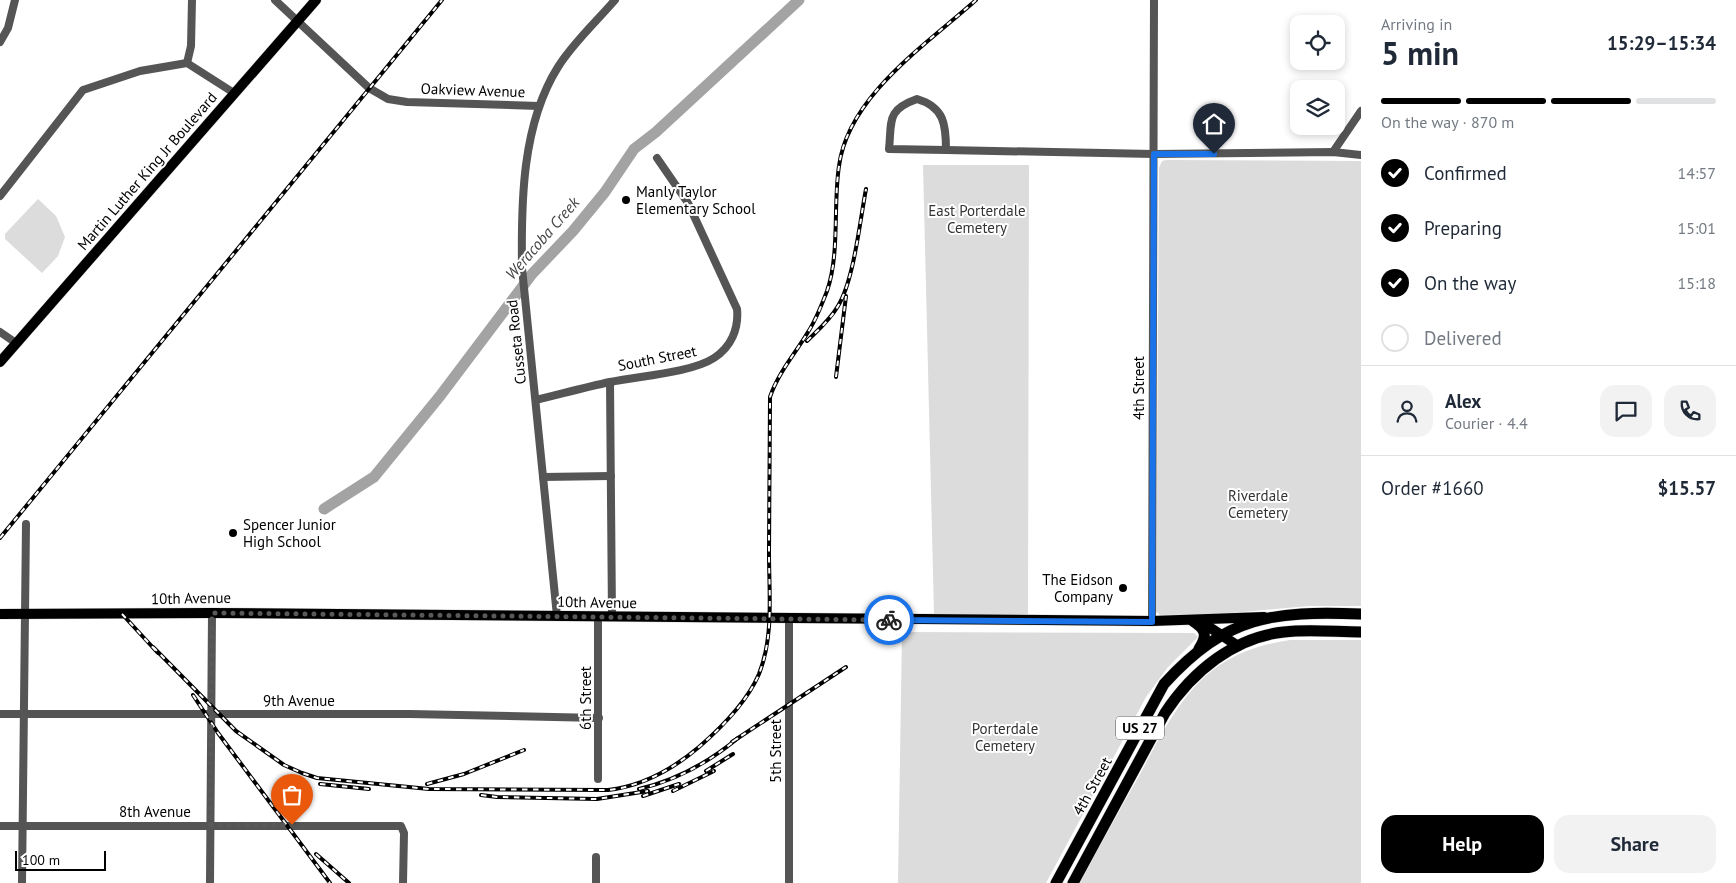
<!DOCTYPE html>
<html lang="en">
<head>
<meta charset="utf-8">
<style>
  body { margin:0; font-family:"PT Sans",sans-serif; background:#f2f2f3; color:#1f2937; height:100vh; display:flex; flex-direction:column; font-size:19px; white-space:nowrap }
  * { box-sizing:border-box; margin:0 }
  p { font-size:16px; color:#747a83 }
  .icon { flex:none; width:28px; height:28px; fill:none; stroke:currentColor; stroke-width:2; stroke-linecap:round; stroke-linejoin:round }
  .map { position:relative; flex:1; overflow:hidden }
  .sheet { display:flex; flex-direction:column; background:#fff; width:375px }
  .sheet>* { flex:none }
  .tools { position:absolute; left:1290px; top:15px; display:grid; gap:10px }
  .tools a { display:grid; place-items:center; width:55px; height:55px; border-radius:10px; background:#fff; box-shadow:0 2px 8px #0003; font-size:25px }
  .scale { position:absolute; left:15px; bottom:12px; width:91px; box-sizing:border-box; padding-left:5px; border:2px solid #000; border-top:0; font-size:14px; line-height:18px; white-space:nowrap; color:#000; -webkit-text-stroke:4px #fff; paint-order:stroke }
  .pin { position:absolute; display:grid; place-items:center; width:42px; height:42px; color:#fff; margin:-51px -21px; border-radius:50% 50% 50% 0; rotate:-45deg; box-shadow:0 0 5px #0007 }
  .pin .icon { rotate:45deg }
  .courier { position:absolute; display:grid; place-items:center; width:50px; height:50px; margin:-25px; border:4px solid #1a73e8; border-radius:50%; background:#fff; color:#222; box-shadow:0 1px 6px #0007 }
  .overview em { font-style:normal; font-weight:600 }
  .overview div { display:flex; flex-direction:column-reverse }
  .overview { display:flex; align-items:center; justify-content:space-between; height:85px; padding:0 20px }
  h1 { font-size:32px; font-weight:600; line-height:38px }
  .bar { display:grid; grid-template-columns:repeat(4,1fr); gap:8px 5px; align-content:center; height:60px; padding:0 20px }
  .bar i { height:6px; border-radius:4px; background:#e0e1e3 }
  .bar .current { background:#000 }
  .bar p { grid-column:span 4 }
  .line { display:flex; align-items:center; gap:12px; padding:0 20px; border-top:1px solid #e0e1e3 }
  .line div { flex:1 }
  .round { display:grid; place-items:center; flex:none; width:52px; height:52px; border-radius:15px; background:#f2f2f3 }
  ol { padding:0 20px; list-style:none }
  li { display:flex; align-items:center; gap:15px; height:55px }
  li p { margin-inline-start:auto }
  li .icon { padding:5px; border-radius:50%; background:#000; color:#fff; stroke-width:4 }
  li:last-child { color:#747a83 }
  li i { width:28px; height:28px; border:2px solid #e0e1e3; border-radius:50% }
  .action { display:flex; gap:10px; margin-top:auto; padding:10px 20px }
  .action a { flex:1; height:58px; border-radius:15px; background:#000; color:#fff; font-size:20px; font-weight:600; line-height:58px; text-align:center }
  .action a+a { background:#f2f2f3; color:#1f2937 }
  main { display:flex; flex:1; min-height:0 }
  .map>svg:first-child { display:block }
  .green { fill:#dcdcdc }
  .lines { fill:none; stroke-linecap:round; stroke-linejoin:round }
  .river { stroke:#a3a3a3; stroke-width:11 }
  .major-casing { stroke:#dbdbdb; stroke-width:11 }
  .highway-casing { stroke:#dbdbdb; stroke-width:12 }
  .minor { stroke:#555; stroke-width:8 }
  .major { stroke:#000; stroke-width:10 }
  .highway { stroke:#000; stroke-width:11 }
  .rail-casing { stroke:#000; stroke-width:4 }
  .rail { stroke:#fff; stroke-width:2; stroke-dasharray:5.5; stroke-linecap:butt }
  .done { stroke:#595959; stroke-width:5; stroke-dasharray:0 9 }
  .route { stroke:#1a73e8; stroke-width:6 }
  .poi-dot { fill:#000; stroke:#fff; stroke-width:2 }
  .labels { text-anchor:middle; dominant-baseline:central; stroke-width:4; stroke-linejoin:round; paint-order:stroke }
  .shield { fill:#fff; stroke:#4c4c4c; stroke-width:1 }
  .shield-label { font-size:14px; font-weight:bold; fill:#000 }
  .street-label { font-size:15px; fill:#000; stroke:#fff }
  .poi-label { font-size:15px; fill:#000; stroke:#fff; text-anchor:start }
  .park-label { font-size:15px; fill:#333; stroke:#fff }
  .water-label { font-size:16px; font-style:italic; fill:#444; stroke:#fff }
</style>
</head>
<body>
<main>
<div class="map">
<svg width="1361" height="883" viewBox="0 0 1361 883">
  <rect width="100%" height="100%" fill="#fff"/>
  <g class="green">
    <polygon points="1166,160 1361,161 1361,606 1309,606 1221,614 1160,615 1156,612 1159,168 1162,161"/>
    <polygon points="923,165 1029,165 1028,614 934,614"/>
    <polygon points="38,199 56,216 65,237 58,256 42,273 5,239 5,234"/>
    <polygon points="902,632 1194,633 1198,637 1168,667 1146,697 1046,883 898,883"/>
    <path d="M 1290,640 L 1361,640 L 1361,883 L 1080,883 C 1099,847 1119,811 1139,776 C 1178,704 1201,653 1290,640 Z"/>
  </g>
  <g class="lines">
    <polyline class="river" points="324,509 374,477 440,396 532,274 573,231 605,192 634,149 656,132 799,0"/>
    <defs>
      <g id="major">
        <polyline points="0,362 316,0"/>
        <polyline points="0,614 212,613 1152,621 1264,617"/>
        <polyline points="1197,622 1203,623 1238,646"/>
      </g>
      <g id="highway">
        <path d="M 1193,621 C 1207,630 1207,636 1199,649"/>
        <path d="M 1056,883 L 1164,684 C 1227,615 1272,611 1361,614"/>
        <path d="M 1073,883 L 1165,713 C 1192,672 1234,637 1284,632 C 1309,629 1336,632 1361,632"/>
      </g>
    </defs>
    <use href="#major" class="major-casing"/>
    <use href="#highway" class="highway-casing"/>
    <g class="minor">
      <polyline points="275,0 369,88 388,99 407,102 539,106"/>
      <polyline points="0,42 8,28 15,0"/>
      <polyline points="187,63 191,46 192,0"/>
      <path d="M 917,99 C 944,107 946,124 946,150 L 889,149 C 892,121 886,110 917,99 Z"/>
      <polyline points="946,150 1154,154 1333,152 1361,155"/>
      <polyline points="1333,152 1361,111"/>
      <polyline points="0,196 83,90 140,71 187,63 234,93"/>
      <polyline points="0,332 16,343"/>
      <polyline points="610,382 612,617"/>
      <path d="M 536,400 C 561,394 586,387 610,382 C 638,376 691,373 714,358 C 731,347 739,329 737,309 L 688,203 L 657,158"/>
      <polyline points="543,477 611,476"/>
      <path d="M 557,616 L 522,268 C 521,202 522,124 558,67 C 573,43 596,22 615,0"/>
      <polyline points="789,619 789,883"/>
      <polyline points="1152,621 1154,0"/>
      <polyline points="0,714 410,714 599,718"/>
      <polyline points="598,779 598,617"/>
      <polyline points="0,826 401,826 404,833 403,883"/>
      <polyline points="22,883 26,524"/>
      <polyline points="210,883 212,613"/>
      <polyline points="596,883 596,857"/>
    </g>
    <use href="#major" class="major"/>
    <use href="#highway" class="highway"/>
    <defs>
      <g id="rail">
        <path d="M 807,341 C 818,330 830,320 838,306 C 854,280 860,220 866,189"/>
        <polyline points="836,377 846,296"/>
        <polyline points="0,538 442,0"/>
        <polyline points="122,614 158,653"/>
        <path d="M 153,647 L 236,731 L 284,765 L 302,773 L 317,778 L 429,789 L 608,790 C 643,786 673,769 699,747 C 722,727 747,702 759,674 C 774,636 769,593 769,553 C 769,501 770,449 770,397 C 778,373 795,354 808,332 C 816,320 822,304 827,291 C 840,254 833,205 839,166 C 848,96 927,44 976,0"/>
        <polyline points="193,695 218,733 330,883"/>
        <polyline points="732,742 846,667"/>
        <polyline points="706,771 733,754"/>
        <polyline points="320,784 369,789"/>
        <polyline points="427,784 464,774 524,750"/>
        <path d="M 639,789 C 677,780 708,763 738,738"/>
        <polyline points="673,791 714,771"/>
        <polyline points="481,795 497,797 597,799 648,791"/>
        <polyline points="643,796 679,784"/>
        <polyline points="316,854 349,883"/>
      </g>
    </defs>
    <use href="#rail" class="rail-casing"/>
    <use href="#rail" class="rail"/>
  </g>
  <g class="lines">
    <polyline class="done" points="292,825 210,825 212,613 889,620"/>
    <polyline class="route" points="889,620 1152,622 1154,154 1214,154"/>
  </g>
  <g class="poi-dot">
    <circle cx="626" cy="200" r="5"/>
    <circle cx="233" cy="533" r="5"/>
    <circle cx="1123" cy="588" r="5"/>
  </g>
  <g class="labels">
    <rect class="shield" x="1116" y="716.5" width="48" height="23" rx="4"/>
    <g class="shield-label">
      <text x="1140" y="728">US 27</text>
    </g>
    <g class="street-label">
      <text transform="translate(473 90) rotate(2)">Oakview Avenue</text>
      <text transform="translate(147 171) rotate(-49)">Martin Luther King Jr Boulevard</text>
      <text transform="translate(516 342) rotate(-96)">Cusseta Road</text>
      <text transform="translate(657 358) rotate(-11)">South Street</text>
      <text transform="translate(1138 388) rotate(-90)">4th Street</text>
      <text transform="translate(191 598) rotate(-1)">10th Avenue</text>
      <text transform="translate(597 602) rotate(1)">10th Avenue</text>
      <text transform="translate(585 698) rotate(-90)">6th Street</text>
      <text x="299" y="700">9th Avenue</text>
      <text transform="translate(775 751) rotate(-90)">5th Street</text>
      <text transform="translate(1092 786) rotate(-61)">4th Street</text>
      <text x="155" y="811">8th Avenue</text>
    </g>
    <g class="poi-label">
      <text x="636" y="191">Manly Taylor<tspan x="636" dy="17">Elementary School</tspan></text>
      <text x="243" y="524">Spencer Junior<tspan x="243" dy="17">High School</tspan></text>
      <text x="1113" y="579" text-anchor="end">The Eidson<tspan x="1113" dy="17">Company</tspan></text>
    </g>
    <g class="park-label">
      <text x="977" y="210">East Porterdale<tspan x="977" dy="17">Cemetery</tspan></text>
      <text x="1258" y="495">Riverdale<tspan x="1258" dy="17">Cemetery</tspan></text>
      <text x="1005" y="728">Porterdale<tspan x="1005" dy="17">Cemetery</tspan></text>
    </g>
    <g class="water-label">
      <text transform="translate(542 238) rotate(-49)">Weracoba Creek</text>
    </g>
  </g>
</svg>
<div class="tools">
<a><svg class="icon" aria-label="locate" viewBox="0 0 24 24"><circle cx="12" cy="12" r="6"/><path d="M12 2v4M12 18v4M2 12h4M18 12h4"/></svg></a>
<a><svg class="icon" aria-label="layers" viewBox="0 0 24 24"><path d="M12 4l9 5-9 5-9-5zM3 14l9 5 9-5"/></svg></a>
</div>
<div class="scale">100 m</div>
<div class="pin" style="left:292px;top:825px;background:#ea580c"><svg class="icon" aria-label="bag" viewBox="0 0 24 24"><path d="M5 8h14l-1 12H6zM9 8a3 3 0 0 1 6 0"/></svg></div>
<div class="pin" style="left:1214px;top:154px;background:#1f2937"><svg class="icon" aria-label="home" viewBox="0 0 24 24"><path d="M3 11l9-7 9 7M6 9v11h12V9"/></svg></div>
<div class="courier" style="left:889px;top:620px"><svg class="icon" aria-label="bike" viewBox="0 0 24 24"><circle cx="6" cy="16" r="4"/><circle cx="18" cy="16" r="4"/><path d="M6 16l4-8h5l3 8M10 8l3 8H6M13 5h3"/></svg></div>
</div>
<section class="sheet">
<div class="overview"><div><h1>5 min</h1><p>Arriving in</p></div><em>15:29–15:34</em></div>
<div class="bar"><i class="current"></i><i class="current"></i><i class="current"></i><i></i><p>On the way · 870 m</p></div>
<ol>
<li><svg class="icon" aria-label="check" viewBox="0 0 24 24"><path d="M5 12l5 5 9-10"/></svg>Confirmed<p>14:57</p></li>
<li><svg class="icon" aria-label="check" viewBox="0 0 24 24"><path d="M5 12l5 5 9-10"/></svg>Preparing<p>15:01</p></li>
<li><svg class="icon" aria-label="check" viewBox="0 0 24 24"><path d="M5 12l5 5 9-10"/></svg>On the way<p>15:18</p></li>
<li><i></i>Delivered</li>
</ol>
<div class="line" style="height:90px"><a class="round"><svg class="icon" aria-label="person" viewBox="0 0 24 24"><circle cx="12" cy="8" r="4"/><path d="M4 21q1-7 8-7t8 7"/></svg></a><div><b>Alex</b><p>Courier · 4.4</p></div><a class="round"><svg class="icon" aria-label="chat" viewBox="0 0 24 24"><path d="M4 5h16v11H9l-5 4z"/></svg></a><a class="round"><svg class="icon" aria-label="phone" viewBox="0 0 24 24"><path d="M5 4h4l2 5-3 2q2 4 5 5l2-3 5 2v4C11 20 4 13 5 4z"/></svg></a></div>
<div class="line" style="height:65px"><div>Order #1660</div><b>$15.57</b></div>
<div class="action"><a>Help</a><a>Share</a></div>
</section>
</main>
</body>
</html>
